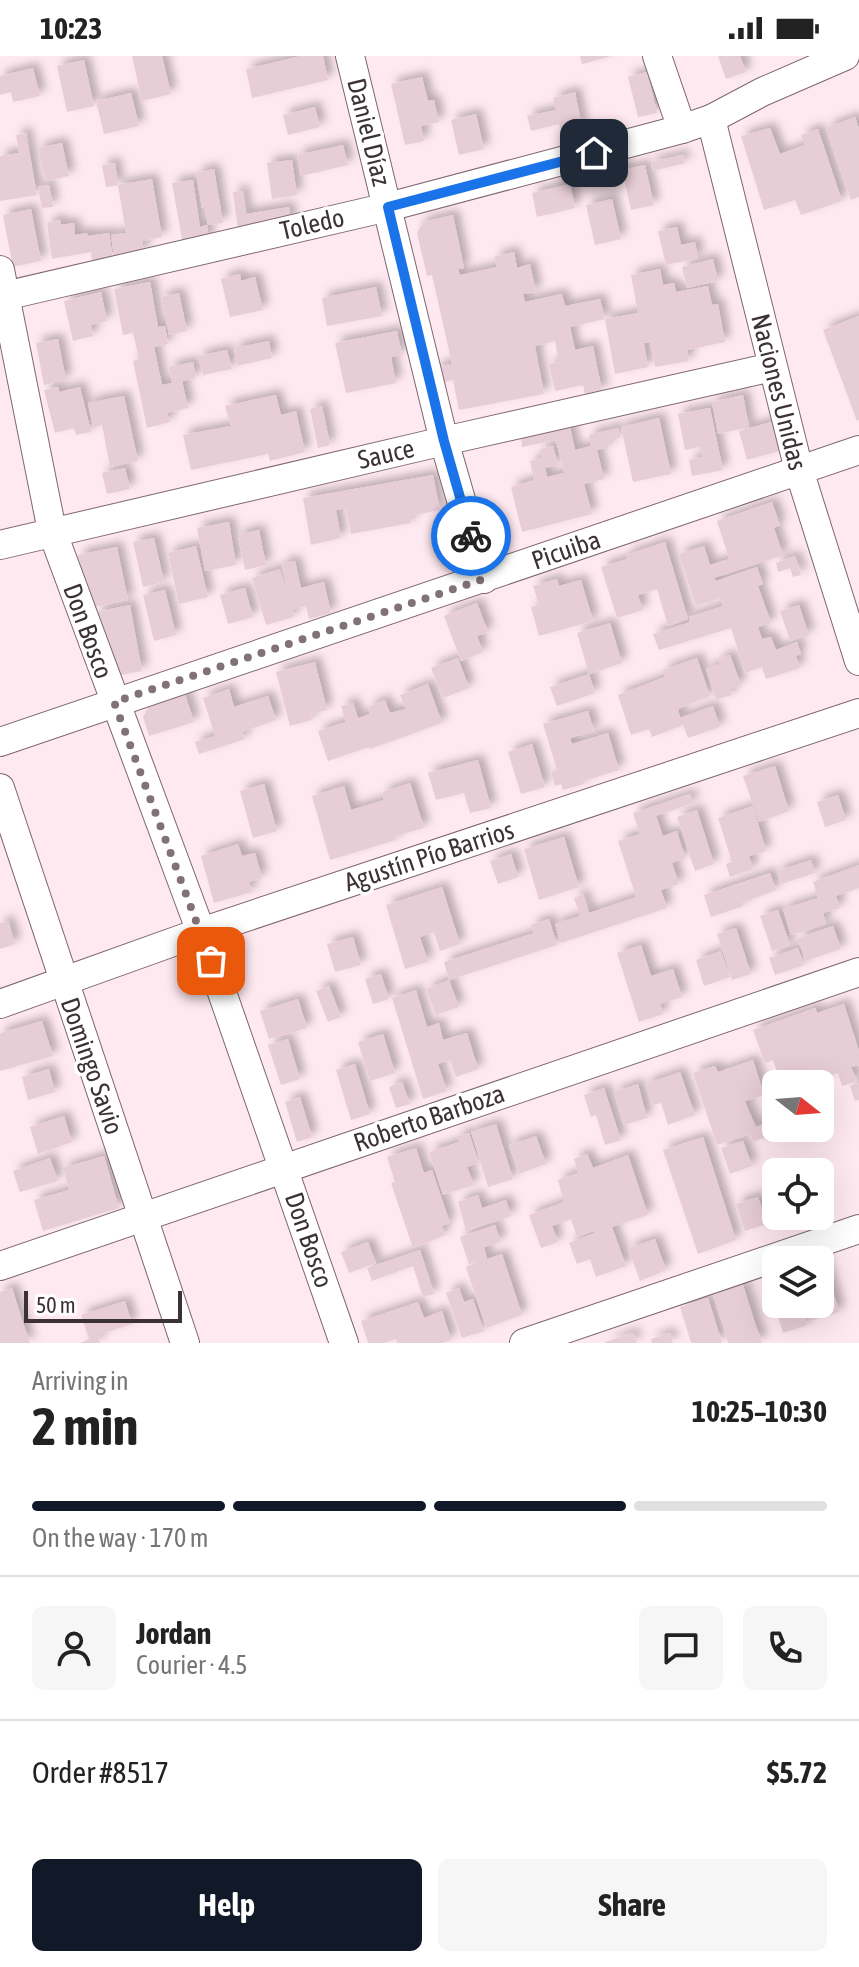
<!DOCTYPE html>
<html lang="en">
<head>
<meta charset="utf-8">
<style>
  body { margin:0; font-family:"Asap Condensed",sans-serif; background:#f6f6f6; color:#222; height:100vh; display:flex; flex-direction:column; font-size:30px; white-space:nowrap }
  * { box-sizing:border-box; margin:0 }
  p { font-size:26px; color:#767676 }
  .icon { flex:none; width:44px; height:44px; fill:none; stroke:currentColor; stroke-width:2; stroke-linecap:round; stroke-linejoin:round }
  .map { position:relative; height:1287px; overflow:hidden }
  .side { display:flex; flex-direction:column; background:#fff; flex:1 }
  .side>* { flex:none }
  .needle { width:52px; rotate:107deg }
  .tools { position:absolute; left:762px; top:1014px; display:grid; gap:16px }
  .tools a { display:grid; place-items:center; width:72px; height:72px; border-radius:12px; background:#fff; box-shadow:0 8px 32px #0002; font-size:40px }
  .scale { position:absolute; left:24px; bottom:20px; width:158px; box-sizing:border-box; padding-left:8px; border:4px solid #3c3235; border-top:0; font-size:22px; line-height:28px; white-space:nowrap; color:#3c3235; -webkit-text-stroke:6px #fff; paint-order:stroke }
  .pin { position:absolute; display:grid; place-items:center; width:68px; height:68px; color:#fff; margin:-34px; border-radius:16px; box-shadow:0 4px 12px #0006 }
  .courier { position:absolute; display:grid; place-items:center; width:80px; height:80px; margin:-40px; border:6px solid #1a73e8; border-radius:50%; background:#fff; color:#222; box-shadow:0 2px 10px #0007 }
  .head em { font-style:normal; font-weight:700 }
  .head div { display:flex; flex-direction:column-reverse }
  .head { display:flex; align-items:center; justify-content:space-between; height:136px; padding:0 32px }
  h1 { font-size:52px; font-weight:700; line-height:60px }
  .bar { display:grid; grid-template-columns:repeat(4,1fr); gap:12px 8px; align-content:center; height:96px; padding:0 32px }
  .bar i { height:10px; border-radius:6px; background:#e0e0e0 }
  .bar .active { background:#111827 }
  .bar p { grid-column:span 4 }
  .line { display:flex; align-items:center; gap:20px; padding:0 32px; border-top:2px solid #e0e0e0 }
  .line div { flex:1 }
  .round { display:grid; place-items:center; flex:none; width:84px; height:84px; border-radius:12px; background:#f6f6f6 }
  .button { display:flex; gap:16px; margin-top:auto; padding:16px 32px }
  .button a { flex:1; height:92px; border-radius:12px; background:#111827; color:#fff; font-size:32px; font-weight:700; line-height:92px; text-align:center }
  .button a+a { background:#f6f6f6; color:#222 }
  .status { display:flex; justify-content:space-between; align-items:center; height:56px; padding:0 40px; background:#fff; direction:ltr }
  .status svg { height:22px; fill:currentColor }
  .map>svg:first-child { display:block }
  .building { fill:#e7cdd5; filter:url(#shadow) }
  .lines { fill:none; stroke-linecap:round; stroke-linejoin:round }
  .minor-casing { stroke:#7d666d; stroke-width:30 }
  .minor { stroke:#fff; stroke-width:28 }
  .done { stroke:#807276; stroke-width:8; stroke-dasharray:0 14.4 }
  .route { stroke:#1a73e8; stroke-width:10 }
  .labels { text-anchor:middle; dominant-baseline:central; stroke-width:7; stroke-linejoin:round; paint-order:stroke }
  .street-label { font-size:26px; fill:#3c3235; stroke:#fff }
</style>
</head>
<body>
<div class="status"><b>10:23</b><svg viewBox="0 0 49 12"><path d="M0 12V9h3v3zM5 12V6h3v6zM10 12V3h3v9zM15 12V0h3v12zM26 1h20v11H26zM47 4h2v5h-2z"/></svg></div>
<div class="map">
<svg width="859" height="1287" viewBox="0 0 859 1287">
  <defs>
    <filter id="shadow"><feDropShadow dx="6" dy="-6" stdDeviation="4" flood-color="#0004"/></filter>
  </defs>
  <rect width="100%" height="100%" fill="#ffe9f0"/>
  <g class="building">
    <polygon points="132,0 162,0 171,38 142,45"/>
    <polygon points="301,0 323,0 328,24 252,42 246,13"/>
    <polygon points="580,0 609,0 609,1 582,8"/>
    <polygon points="718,0 740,0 746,16 726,23"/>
    <polygon points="84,4 94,50 67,56 57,10"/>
    <polygon points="33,12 40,40 13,46 11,36 0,39 0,20"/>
    <polygon points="647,16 657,57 638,61 628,21"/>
    <polygon points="422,21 428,45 434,44 439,66 421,70 424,85 405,89 391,28"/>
    <polygon points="575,36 582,70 561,75 559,68 531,75 527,60 556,54 553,42"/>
    <polygon points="131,37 139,70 104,78 96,45"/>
    <polygon points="315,51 320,71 288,79 283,59"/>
    <polygon points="476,58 484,93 459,99 451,64"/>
    <polygon points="855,61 859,73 859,141 851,144 826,72"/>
    <polygon points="770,72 780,98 805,89 801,79 818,73 842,145 801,159 795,144 764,154 741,80"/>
    <polygon points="26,77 37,139 0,145 0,100 19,97 16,79"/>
    <polygon points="62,87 69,120 45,125 38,92"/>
    <polygon points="343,89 348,109 301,120 297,99"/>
    <polygon points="683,99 685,107 653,115 651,106"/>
    <polygon points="292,104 297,139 272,143 267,107"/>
    <polygon points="115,107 118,129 106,131 102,109"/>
    <polygon points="645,109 654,149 631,154 624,122 609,126 607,117"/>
    <polygon points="214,113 223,167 208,169 205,152 202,152 196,117"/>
    <polygon points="152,123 162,181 142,185 144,196 114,200 111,179 126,177 118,129"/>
    <polygon points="193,124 200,171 207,169 209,184 183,188 172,127"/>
    <polygon points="570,128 575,152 537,161 532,137"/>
    <polygon points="49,129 53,151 42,152 38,131"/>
    <polygon points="243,135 246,158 289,151 291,167 238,174 233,136"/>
    <polygon points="612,143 621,183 595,189 586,149"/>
    <polygon points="31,153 41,205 13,211 3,159"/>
    <polygon points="453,159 464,212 458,213 460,219 497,211 494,201 514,196 517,212 530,208 536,236 523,238 525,246 562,238 565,250 600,243 605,263 570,271 575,294 593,290 602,335 585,338 583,329 555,335 549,308 559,306 555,285 535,290 544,338 459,354 453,324 439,327 435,311 452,308 432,219 427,220 417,177 423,166"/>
    <polygon points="60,164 61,169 74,167 75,179 88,177 88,180 109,177 113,203 92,206 91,196 52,203 47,167"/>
    <polygon points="677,171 681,189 695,186 698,202 666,209 658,175"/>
    <polygon points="713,203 718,225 687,232 682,211"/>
    <polygon points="660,213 663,229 674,227 676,236 708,230 712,249 718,248 725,286 687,294 689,305 655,311 650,286 644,287 648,311 615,318 605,263 638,257 631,219"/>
    <polygon points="240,218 241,225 255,221 263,254 230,261 221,223"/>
    <polygon points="150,226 158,271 165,270 168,288 154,291 162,329 172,327 169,311 193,306 196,322 182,325 188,352 167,357 170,366 147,372 133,305 139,303 133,277 123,279 114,233"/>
    <polygon points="376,231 382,260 327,270 322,242"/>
    <polygon points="101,236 107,265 91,269 93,280 73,285 64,245"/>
    <polygon points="179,237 187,275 169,279 161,241"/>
    <polygon points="859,260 859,364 857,365 823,274"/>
    <polygon points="397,275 402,299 391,301 396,327 346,337 335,287"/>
    <polygon points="58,283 66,324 44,329 36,287"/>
    <polygon points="269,285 272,302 237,310 234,292"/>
    <polygon points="227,294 232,313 203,319 198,300"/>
    <polygon points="58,331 59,336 80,331 91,376 76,379 74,372 55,377 44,334"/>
    <polygon points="276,339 281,359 296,355 305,396 270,405 268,398 191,414 183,379 231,370 225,350"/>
    <polygon points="743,339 749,371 718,378 712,346"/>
    <polygon points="124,340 138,405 110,411 102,369 93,371 88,347"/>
    <polygon points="322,350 330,389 318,392 310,353"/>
    <polygon points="710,352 723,414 692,420 689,404 702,401 700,391 685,394 678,358"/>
    <polygon points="659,362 671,418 633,426 621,371"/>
    <polygon points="775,365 783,394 747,404 739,375"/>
    <polygon points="570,371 575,394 591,390 589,379 618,372 620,381 608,385 609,391 597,394 604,423 584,428 592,458 522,476 511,431 534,424 530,405 542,402 540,393 553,390 558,409 545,412 547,421 564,417 556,384 522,391 521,381"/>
    <polygon points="125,412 130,433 107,438 102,417"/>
    <polygon points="433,419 440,454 410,460 411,467 351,478 346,452 336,454 341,482 311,489 303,442"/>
    <polygon points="772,446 780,469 774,472 783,499 714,522 716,525 757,511 763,528 758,530 771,567 758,571 762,583 771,581 776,594 797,586 801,598 796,600 800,612 766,623 762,611 745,617 731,572 659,594 653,578 690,566 689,561 723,550 721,542 696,550 679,498 704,490 710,509 729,503 717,465"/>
    <polygon points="229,466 236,509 205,515 197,472"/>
    <polygon points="259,474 266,509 245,514 238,479"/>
    <polygon points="154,482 164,526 143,531 133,486"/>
    <polygon points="665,486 688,563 668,570 657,533 638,539 643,554 617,562 601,511 627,503 626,499"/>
    <polygon points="196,490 208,541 179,548 168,497"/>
    <polygon points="117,491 128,544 89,552 78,499"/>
    <polygon points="795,500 801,519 793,521 790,512 778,516 776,507"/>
    <polygon points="295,505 301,532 324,526 331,557 309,563 306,550 292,554 294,561 266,569 252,522 280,513 287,536 281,508"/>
    <polygon points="557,523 559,530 581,524 593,565 539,580 531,551 539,549 533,530"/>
    <polygon points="245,532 253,561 228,568 220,539"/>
    <polygon points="165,534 176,579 154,585 143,539"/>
    <polygon points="477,547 488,576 477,580 483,596 461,605 444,560"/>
    <polygon points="130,549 142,615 109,621 96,556"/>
    <polygon points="799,549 809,579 790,585 780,555"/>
    <polygon points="610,567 622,607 589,618 577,577"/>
    <polygon points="730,599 741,629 730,633 732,639 716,644 706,613 720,608 718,603"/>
    <polygon points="458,602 469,632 443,642 431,612"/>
    <polygon points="697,602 710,640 678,653 680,662 713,650 720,671 688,682 683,669 652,681 649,673 631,679 618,639 665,621 663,614"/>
    <polygon points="315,606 327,654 311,658 312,664 290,670 276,616"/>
    <polygon points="589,618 595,637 557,650 550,631"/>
    <polygon points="428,628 442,667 370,693 369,691 328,705 318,675 346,666 341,650 353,647 358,662 370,658 368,651 385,644 390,657 406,653 400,639"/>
    <polygon points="229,633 234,651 268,640 276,664 242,676 245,683 199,698 195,686 215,680 203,642"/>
    <polygon points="185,638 194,666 149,680 143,661 150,649"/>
    <polygon points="588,655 594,675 570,682 572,688 608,677 619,714 583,725 584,728 563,734 561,728 555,730 551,716 557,714 543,668"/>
    <polygon points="532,688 545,731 521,738 508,696"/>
    <polygon points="478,704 491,752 470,757 464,737 436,744 428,717"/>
    <polygon points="775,710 789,755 759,766 743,720"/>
    <polygon points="410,727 424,772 395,780 396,784 330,804 312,740 344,730 351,754 384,744 383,736"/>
    <polygon points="264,728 277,775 253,782 240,735"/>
    <polygon points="690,738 693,747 656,760 663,780 677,775 685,802 672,807 679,828 661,834 667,852 561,887 555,868 580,860 574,842 583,838 589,857 636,841 618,785 640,778 633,757"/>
    <polygon points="838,739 846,764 825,771 817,746"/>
    <polygon points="753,750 766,795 749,800 753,813 730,821 726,808 732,806 718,762"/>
    <polygon points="697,754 714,808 695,815 677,761"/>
    <polygon points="564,781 579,831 539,844 524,793"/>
    <polygon points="238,788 242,800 255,797 262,822 249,826 252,836 214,847 201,800"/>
    <polygon points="511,798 518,821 498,828 490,805"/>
    <polygon points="811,804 815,817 781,828 777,815"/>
    <polygon points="859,809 859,832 836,840 840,852 823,857 826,868 791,879 783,853 818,842 813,826"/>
    <polygon points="770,817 776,834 742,847 743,850 711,861 704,839"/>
    <polygon points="442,831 460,888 440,895 434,876 420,881 428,906 405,913 386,849"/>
    <polygon points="778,854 790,889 772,895 760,860"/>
    <polygon points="549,863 557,889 449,924 444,906 534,877 531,869"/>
    <polygon points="8,865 15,888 0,893 0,867"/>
    <polygon points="833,870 841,893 805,905 798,882"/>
    <polygon points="736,872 751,918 732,924 717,878"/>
    <polygon points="353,881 361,909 335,916 327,888"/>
    <polygon points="641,889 651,920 673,913 682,941 660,948 663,958 639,966 617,897"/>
    <polygon points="798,892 804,909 775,919 769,902"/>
    <polygon points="721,895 730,921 704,930 696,904"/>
    <polygon points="381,918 389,943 373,948 365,923"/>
    <polygon points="449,924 459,951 436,959 426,933"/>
    <polygon points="329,930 341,961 328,966 316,935"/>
    <polygon points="416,934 427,971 439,967 443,984 467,977 478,1013 456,1021 450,1004 438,1008 447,1035 423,1043 392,942"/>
    <polygon points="298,943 307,972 269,983 260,955"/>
    <polygon points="844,948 859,995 859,1009 851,1011 857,1025 842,1030 838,1017 809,1028 781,1028 773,1004 765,1007 753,974 815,952 817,957"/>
    <polygon points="42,965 53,1000 0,1015 0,977"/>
    <polygon points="383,978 395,1017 370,1025 358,986"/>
    <polygon points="288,983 300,1023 281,1029 268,989"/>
    <polygon points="753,1004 764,1039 745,1045 748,1053 756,1071 775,1064 780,1076 753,1086 750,1078 717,1089 693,1017 715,1010 718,1016"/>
    <polygon points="355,1008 370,1058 351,1064 336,1014"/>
    <polygon points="49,1013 55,1036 28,1044 22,1021"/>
    <polygon points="680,1016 695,1059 668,1069 661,1047 653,1049 645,1028"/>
    <polygon points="402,1026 410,1048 396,1052 389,1031"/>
    <polygon points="859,1027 859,1044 855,1045 850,1030"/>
    <polygon points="638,1028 647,1062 624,1069 614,1036"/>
    <polygon points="604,1032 621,1084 605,1089 596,1059 591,1061 584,1039"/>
    <polygon points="300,1041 312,1081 297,1086 285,1046"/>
    <polygon points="64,1060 72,1086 38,1098 30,1071"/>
    <polygon points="496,1068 513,1123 488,1131 471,1076"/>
    <polygon points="469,1077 479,1107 467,1111 474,1129 443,1139 429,1096 459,1086 457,1080"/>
    <polygon points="536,1080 546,1108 519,1118 509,1089"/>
    <polygon points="703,1081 736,1184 698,1198 663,1094"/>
    <polygon points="743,1085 752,1110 730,1118 721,1092"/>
    <polygon points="416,1092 424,1117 432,1114 450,1167 442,1170 445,1179 413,1192 391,1127 395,1126 387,1101"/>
    <polygon points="587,1098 593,1112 628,1099 648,1159 612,1171 626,1210 596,1221 590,1203 577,1208 569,1187 595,1177 594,1175 577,1181 571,1163 552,1170 558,1186 541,1192 529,1159 564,1146 558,1124 578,1117 574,1103"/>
    <polygon points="104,1100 119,1152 43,1175 34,1144 69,1134 63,1112"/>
    <polygon points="50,1102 58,1125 20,1136 13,1115"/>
    <polygon points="478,1139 482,1152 506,1144 511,1160 466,1175 458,1146"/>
    <polygon points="758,1141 767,1168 745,1175 736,1148"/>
    <polygon points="495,1169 501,1186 484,1191 487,1203 502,1198 522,1259 486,1272 466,1211 484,1204 469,1208 460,1181"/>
    <polygon points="655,1183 666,1214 640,1225 628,1192"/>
    <polygon points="368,1186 376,1207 349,1217 341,1196"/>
    <polygon points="420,1194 434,1238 423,1241 413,1210 372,1225 367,1212"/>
    <polygon points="823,1201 839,1256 811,1265 806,1248 820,1248 820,1202"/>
    <polygon points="743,1229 755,1267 762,1287 728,1287 725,1276 713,1239"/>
    <polygon points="12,1232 23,1267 30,1287 0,1287 0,1236"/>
    <polygon points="459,1232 464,1246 473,1243 484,1275 462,1282 446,1237"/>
    <polygon points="708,1242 722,1287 691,1287 680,1251"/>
    <polygon points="776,1243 776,1248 801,1248 807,1269 783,1277 773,1244"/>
    <polygon points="125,1245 132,1268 98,1279 100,1287 80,1287 89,1283 81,1259"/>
    <polygon points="418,1246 424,1262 442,1255 451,1284 443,1287 397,1287 396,1283 384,1287 368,1287 361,1265"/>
    <polygon points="633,1277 637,1287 605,1287 605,1286"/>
    <polygon points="670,1277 673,1287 652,1287 651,1283"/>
  </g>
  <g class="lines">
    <defs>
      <g id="minor">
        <polyline points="350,0 444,385 484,523"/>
        <polyline points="657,0 682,73"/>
        <polyline points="711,63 799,414 859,605"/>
        <polyline points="0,214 52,475 201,876 344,1287"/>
        <polyline points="0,241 388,151 682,73 711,63 762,36 845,0"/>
        <polyline points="0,489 444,385 772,311"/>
        <polyline points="0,686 859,394"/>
        <polyline points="0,732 185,1287"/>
        <polyline points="0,948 201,876 859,657"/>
        <polyline points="0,1210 859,916"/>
        <polyline points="524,1287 859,1173"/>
      </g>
    </defs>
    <use href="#minor" class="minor-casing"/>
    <use href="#minor" class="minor"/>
  </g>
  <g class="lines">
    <polyline class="done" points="211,905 114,646 484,523 471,480"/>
    <polyline class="route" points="471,480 444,385 388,151 594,97"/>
  </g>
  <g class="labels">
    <g class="street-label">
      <text transform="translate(369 76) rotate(76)">Daniel Díaz</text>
      <text transform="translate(312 168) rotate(-13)">Toledo</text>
      <text transform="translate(779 336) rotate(76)">Naciones Unidas</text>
      <text transform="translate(386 398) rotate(-13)">Sauce</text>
      <text transform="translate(566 494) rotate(-19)">Picuiba</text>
      <text transform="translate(88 575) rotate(70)">Don Bosco</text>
      <text transform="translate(429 800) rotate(-18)">Agustín Pío Barrios</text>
      <text transform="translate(92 1010) rotate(71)">Domingo Savio</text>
      <text transform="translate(429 1062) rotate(-19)">Roberto Barboza</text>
      <text transform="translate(309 1184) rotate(71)">Don Bosco</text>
    </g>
  </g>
</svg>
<div class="tools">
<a><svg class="needle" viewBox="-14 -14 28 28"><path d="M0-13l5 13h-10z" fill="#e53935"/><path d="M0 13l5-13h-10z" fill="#767676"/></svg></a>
<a><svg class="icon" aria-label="locate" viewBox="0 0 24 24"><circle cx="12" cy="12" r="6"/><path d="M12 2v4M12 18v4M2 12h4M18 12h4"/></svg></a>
<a><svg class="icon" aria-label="layers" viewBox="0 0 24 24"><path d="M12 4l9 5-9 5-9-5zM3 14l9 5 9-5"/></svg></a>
</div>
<div class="scale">50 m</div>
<div class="pin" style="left:211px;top:905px;background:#ea580c"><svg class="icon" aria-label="bag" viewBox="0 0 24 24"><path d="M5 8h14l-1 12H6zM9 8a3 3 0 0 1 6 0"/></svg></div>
<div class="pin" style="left:594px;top:97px;background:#1f2937"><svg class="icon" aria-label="home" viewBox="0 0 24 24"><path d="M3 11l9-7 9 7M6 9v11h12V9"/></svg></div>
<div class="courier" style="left:471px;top:480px"><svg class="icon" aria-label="bike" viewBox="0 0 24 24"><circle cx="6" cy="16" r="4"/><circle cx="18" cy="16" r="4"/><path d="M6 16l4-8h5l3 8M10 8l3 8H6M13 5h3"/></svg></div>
</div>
<section class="side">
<div class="head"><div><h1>2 min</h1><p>Arriving in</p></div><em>10:25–10:30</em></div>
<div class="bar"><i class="active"></i><i class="active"></i><i class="active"></i><i></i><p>On the way · 170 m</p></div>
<div class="line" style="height:144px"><a class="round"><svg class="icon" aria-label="person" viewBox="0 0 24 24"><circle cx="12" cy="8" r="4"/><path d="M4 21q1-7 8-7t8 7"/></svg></a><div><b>Jordan</b><p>Courier · 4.5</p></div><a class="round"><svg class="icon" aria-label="chat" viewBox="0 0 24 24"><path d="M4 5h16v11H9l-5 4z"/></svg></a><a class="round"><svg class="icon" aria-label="phone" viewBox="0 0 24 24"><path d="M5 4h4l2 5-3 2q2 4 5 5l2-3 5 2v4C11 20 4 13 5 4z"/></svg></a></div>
<div class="line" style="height:104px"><div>Order #8517</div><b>$5.72</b></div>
<div class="button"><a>Help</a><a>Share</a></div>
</section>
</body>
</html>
